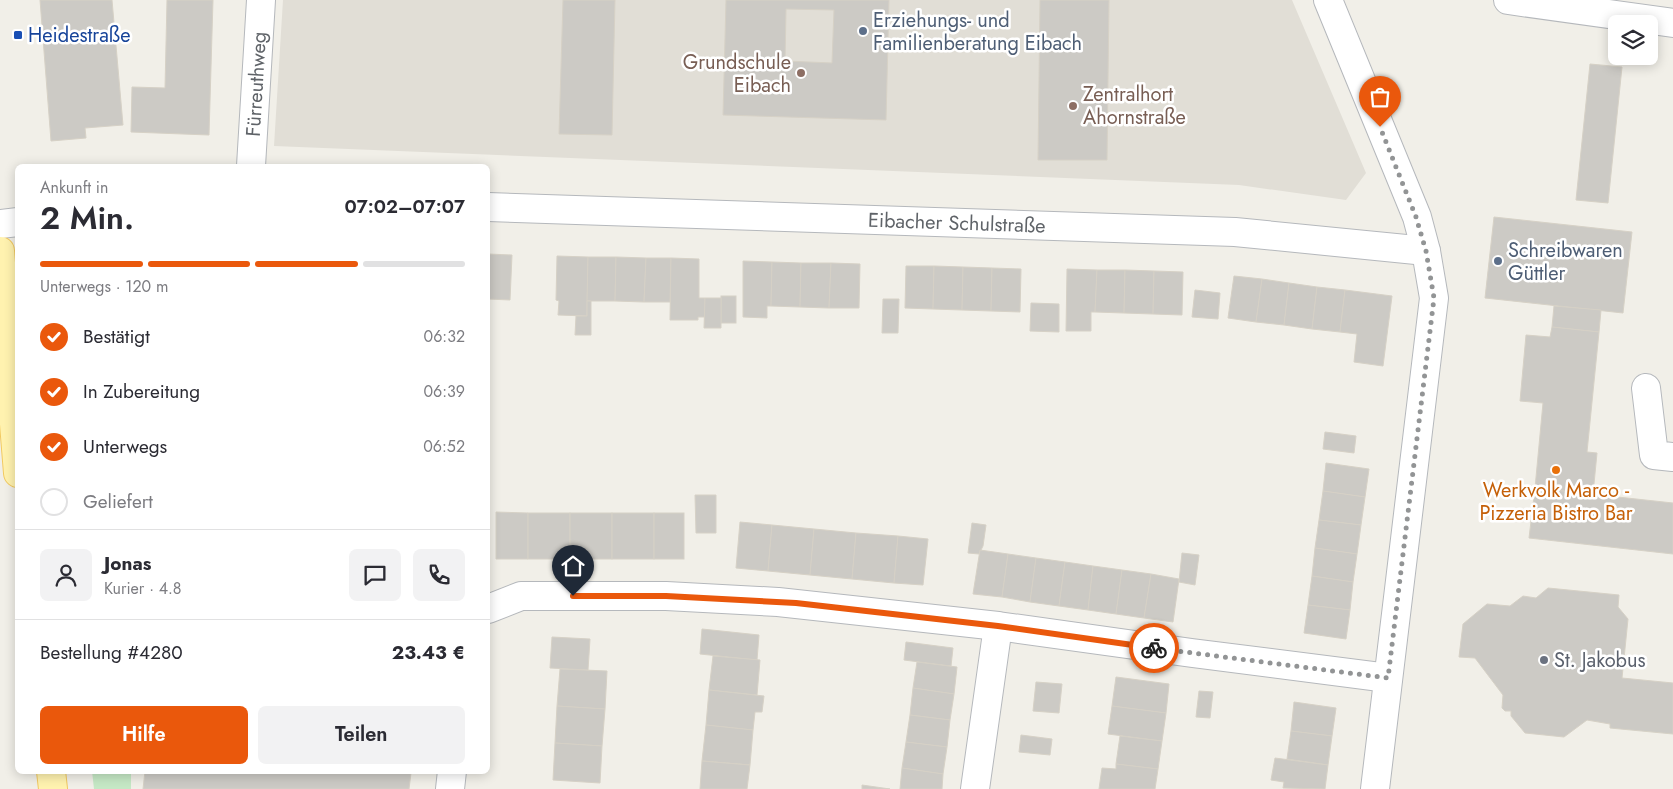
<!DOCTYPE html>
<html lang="de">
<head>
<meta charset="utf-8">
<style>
  body { margin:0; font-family:Jost,sans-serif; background:#f2f2f3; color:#2b2b33; height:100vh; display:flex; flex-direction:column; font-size:19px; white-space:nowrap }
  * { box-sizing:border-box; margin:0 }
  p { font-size:16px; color:#7c7c81 }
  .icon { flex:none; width:28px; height:28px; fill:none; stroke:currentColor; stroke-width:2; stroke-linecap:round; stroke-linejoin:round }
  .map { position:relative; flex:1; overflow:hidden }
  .sheet { position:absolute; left:15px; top:164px; width:475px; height:610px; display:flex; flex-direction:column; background:#fff; border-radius:8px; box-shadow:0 2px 12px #0003 }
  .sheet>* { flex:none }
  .buttons { position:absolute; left:1608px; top:15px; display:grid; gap:10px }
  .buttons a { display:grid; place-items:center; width:50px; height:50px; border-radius:8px; background:#fff; box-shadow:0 2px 12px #0003; font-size:25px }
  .pin { position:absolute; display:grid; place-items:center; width:42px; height:42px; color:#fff; margin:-51px -21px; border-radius:50% 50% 50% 0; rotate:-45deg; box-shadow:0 0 5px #0007 }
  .pin .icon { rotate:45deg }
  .courier { position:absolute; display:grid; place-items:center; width:50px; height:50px; margin:-25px; border:4px solid #ea580c; border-radius:50%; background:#fff; color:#222; box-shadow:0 1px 6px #0007 }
  .overview em { font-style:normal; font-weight:600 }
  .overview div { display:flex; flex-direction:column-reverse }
  .overview { display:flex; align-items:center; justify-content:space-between; height:85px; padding:0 25px }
  h1 { font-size:32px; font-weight:600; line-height:38px }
  .bar { display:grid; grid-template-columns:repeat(4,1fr); gap:8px 5px; align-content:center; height:60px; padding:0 25px }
  .bar i { height:6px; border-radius:4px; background:#e1e1e2 }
  .bar .on { background:#ea580c }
  .bar p { grid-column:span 4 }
  .line { display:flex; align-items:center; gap:12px; padding:0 25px; border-top:1px solid #e1e1e2 }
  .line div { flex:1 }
  .round { display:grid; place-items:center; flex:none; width:52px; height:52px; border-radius:8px; background:#f2f2f3 }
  ol { padding:0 25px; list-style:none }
  li { display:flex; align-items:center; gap:15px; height:55px }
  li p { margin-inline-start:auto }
  li .icon { padding:5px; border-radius:50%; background:#ea580c; color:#fff; stroke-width:4 }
  li:last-child { color:#7c7c81 }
  li i { width:28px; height:28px; border:2px solid #e1e1e2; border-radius:50% }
  .primary-button { display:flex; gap:10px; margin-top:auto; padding:10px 25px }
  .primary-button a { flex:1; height:58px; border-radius:8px; background:#ea580c; color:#fff; font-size:20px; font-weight:600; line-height:58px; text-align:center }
  .primary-button a+a { background:#f2f2f3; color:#2b2b33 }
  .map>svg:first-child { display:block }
  .education { fill:#e1ded6 }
  .green { fill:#c5e8c5 }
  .building { fill:#cccac5; stroke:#d6d1c6; fill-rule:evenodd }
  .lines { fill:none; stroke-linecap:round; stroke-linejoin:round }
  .street-casing { stroke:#b5b8bc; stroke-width:30 }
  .primary-casing { stroke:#f2c960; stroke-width:30 }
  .street { stroke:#fff; stroke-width:28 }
  .primary { stroke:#fff2af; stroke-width:28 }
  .done { stroke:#929495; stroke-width:5; stroke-dasharray:0 9 }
  .route { stroke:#ea580c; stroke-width:6 }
  .service-dot { fill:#5c6f8a; stroke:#fff; stroke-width:2 }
  .transit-dot { fill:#1a4fb4; stroke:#fff; stroke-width:2 }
  .education-dot { fill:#8d6e63; stroke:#fff; stroke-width:2 }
  .food-dot { fill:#e8710a; stroke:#fff; stroke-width:2 }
  .worship-dot { fill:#6b7280; stroke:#fff; stroke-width:2 }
  .labels { text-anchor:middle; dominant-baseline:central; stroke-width:5; stroke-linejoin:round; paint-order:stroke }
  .service-label { font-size:20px; fill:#4e5e75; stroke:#fff; text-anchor:start }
  .transit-label { font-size:20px; fill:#164399; stroke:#fff; text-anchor:start }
  .education-label { font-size:20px; fill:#785e54; stroke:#fff; text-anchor:end }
  .street-label { font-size:20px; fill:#5f6368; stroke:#fff }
  .food-label { font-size:20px; fill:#c56008; stroke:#fff }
  .worship-label { font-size:20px; fill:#5b616d; stroke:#fff; text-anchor:start }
</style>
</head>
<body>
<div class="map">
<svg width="1673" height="789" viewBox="0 0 1673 789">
  <rect width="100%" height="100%" fill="#f1efe8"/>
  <polygon class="education" points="283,0 1292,0 1366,173 1346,200 1239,185 274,146"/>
  <polygon class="green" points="92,771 131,771 131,789 94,789"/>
  <g class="building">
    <polygon points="40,0 112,0 123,125 85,128 86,138 51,141"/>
    <polygon points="167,0 213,0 209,135 131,132 132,87 165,88"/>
    <polygon points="563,0 615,0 612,135 559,134"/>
    <path d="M 726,0 L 889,0 L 886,120 L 723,115 ZM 786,9 L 834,10 L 832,63 L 785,61 Z"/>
    <polygon points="1040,0 1109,0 1107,160 1038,160"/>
    <polygon points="1590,64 1622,67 1608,203 1576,200"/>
    <polygon points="1494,217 1632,232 1623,313 1485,298"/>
    <polygon points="488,254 512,255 510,300 488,299"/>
    <polygon points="557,256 588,257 587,316 558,315 559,301 556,300"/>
    <polygon points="588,257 616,257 615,301 587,301"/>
    <polygon points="616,257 646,258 644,302 615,301"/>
    <polygon points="646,258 671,258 670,302 644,302"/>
    <polygon points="671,258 699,259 699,298 705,298 705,317 698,317 698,320 670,320"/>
    <polygon points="743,261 772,262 771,306 767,306 767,318 743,317"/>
    <polygon points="772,262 801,263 800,307 771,306"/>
    <polygon points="801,263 831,263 829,308 800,307"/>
    <polygon points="831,263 860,264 859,308 829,308"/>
    <polygon points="906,266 934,266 933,309 905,308"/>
    <polygon points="934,266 963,267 962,310 933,309"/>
    <polygon points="963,267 992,268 991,311 962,310"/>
    <polygon points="992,268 1021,269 1020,312 991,311"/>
    <polygon points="1067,269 1097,270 1095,312 1091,312 1091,331 1066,331"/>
    <polygon points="1097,270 1125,270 1124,313 1095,312"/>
    <polygon points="1125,270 1154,271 1153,314 1124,313"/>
    <polygon points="1154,271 1183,272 1182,315 1153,314"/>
    <polygon points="1234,276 1262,279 1256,322 1228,318"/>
    <polygon points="1262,279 1289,283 1284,325 1256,322"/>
    <polygon points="1289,283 1317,287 1312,329 1284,325"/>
    <polygon points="1317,287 1345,290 1340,332 1312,329"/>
    <polygon points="1195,290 1220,293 1218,319 1192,317"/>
    <polygon points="1345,290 1392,296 1383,366 1354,362 1357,334 1340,332"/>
    <rect x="721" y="296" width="15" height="27"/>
    <polygon points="705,298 721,298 721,328 704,328"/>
    <polygon points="883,299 899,299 898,333 882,333"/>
    <polygon points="587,301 591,301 591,335 575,335 576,316 587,316"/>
    <polygon points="1031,303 1059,304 1059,332 1030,331"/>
    <polygon points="1554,306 1601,310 1599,332 1552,327"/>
    <polygon points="1552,327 1599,332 1587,452 1597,453 1593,494 1535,488 1543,403 1520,401 1526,335 1550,337"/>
    <polygon points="1325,432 1356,436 1354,453 1323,449"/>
    <polygon points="1326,463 1369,469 1365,497 1323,491"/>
    <polygon points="1535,488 1673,503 1673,554 1529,538"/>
    <polygon points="1323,491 1365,497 1361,525 1319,520"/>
    <polygon points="695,495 716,495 716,533 696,533"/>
    <polygon points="496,512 528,513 528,559 496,559"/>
    <rect x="528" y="513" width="42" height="46"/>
    <rect x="570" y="513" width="42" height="46"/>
    <rect x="612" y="513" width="42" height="46"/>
    <rect x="654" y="513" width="30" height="46"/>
    <polygon points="1319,520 1361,525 1357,554 1315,548"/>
    <polygon points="740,522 772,525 768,571 736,568"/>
    <polygon points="972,523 986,525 983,546 979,554 968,553"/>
    <polygon points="772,525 814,529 810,575 768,571"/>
    <polygon points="814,529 856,533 852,579 810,575"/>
    <polygon points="856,533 898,536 894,583 852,579"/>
    <polygon points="898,536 928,539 923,585 894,583"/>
    <polygon points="1315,548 1357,554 1353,582 1312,576"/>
    <polygon points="980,550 1008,554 1002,597 973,594"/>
    <polygon points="1182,553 1199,555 1195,585 1179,582"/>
    <polygon points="1008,554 1036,558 1030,602 1002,597"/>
    <polygon points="1036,558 1065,562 1059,606 1030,602"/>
    <polygon points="1065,562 1093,566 1088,610 1059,606"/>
    <polygon points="1093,566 1122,570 1116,614 1088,610"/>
    <polygon points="1122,570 1151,574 1144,618 1116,614"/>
    <polygon points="1151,574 1179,579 1173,622 1144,618"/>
    <polygon points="1312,576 1353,582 1350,610 1308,605"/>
    <polygon points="1548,588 1619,595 1618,607 1628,619 1622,678 1673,683 1673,734 1610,728 1610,724 1587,720 1564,737 1525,733 1511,716 1511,711 1505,711 1502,708 1503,695 1475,658 1459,657 1463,624 1487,604 1510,606 1523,596 1536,598"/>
    <polygon points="1308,605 1350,610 1346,639 1304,633"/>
    <polygon points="702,629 759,635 757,660 700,654"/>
    <polygon points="552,637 590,639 588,670 550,668"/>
    <polygon points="906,642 953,648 951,666 904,660"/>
    <polygon points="713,656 760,660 757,695 709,690"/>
    <polygon points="917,662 957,667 954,694 913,688"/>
    <polygon points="560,669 607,671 605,709 557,706"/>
    <polygon points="1116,677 1169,684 1166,713 1112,706"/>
    <polygon points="1036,682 1062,684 1059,713 1033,711"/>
    <polygon points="913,688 954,694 950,720 910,715"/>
    <polygon points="709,690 764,696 762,712 755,712 753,730 706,725"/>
    <polygon points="1199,691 1213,692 1210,718 1196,717"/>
    <polygon points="1294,702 1336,708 1332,736 1291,731"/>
    <polygon points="557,706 605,709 602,746 555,743"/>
    <polygon points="1112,706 1166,713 1162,741 1108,734"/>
    <polygon points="910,715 950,720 947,747 906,742"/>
    <polygon points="706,725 753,730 750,765 702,761"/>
    <polygon points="1291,731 1332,736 1328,765 1287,759"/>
    <polygon points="1021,735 1052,739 1050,755 1019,752"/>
    <polygon points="1120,736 1162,741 1158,769 1116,764"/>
    <polygon points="906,742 947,747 943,774 902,768"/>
    <polygon points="555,743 602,746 600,783 553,780"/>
    <polygon points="1275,758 1328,765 1325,789 1283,788 1284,782 1271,780"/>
    <polygon points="702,761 750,765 747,789 700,789"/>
    <polygon points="1116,764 1158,769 1155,789 1099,789 1102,768 1116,769"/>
    <polygon points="902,768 943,774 942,789 900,789"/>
    <polygon points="145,771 391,771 411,773 409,789 143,789"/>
    <polygon points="862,785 890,789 862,789"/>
  </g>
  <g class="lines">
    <defs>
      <g id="street">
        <polyline points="1328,0 1417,217 1426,251 1434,298 1375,789"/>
        <polyline points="1508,0 1673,23"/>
        <path id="s1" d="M 251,166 L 261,0"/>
        <path id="s2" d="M 488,207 L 1235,232 L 1426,251"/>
        <polyline points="0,224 18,222"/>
        <polyline points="1646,388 1654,455 1673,457"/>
        <polyline points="488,609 521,596 666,596 778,602 998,626 1192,653 1388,678"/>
        <polyline points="450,789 452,771"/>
        <polyline points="975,789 998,626"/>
      </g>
      <g id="primary">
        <polyline points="0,251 18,473"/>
        <polyline points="51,771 53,789"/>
      </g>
    </defs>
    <use href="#street" class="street-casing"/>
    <use href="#primary" class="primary-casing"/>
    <use href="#street" class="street"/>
    <use href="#primary" class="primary"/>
  </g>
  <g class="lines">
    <polyline class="done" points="1154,648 1388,678 1434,298 1426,251 1416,217 1380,127"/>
    <polyline class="route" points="573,596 666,596 796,603 998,626 1154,648"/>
  </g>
  <g class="service-dot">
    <circle cx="863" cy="31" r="5"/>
    <circle cx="1498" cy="261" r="5"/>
  </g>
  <rect class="transit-dot" x="13" y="30" width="10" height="10" rx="2.5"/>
  <g class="education-dot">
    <circle cx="801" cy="73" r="5"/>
    <circle cx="1073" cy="106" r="5"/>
  </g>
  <circle class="food-dot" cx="1556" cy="470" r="5"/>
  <circle class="worship-dot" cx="1544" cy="660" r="5"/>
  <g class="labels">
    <g class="service-label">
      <text x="873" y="20">Erziehungs- und<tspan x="873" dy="23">Familienberatung Eibach</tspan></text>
      <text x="1508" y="250">Schreibwaren<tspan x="1508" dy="23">Güttler</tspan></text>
    </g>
    <g class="transit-label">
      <text x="28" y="35">Heidestraße</text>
    </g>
    <g class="education-label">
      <text x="791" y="62">Grundschule<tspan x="791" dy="23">Eibach</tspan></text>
      <text x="1083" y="94" text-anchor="start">Zentralhort<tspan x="1083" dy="23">Ahornstraße</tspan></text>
    </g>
    <g class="street-label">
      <text stroke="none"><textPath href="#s1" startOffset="82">Fürreuthweg</textPath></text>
      <text stroke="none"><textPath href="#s2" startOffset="469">Eibacher Schulstraße</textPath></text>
    </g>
    <g class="food-label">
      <text x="1556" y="490">Werkvolk Marco -<tspan x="1556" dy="23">Pizzeria Bistro Bar</tspan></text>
    </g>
    <g class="worship-label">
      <text x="1554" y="660">St. Jakobus</text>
    </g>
  </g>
</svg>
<div class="buttons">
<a><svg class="icon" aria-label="layers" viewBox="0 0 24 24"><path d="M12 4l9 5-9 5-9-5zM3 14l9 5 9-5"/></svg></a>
</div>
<div class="pin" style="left:1380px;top:127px;background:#ea580c"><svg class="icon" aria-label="bag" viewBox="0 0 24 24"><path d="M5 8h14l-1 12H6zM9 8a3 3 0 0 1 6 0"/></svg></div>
<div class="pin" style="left:573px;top:596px;background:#1f2937"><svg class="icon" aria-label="home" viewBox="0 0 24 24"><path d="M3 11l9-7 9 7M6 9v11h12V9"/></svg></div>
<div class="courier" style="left:1154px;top:648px"><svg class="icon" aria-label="bike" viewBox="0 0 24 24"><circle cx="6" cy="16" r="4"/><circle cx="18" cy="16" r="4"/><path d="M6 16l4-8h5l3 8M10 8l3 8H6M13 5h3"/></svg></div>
<section class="sheet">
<div class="overview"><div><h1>2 Min.</h1><p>Ankunft in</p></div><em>07:02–07:07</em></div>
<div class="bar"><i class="on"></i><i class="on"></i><i class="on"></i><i></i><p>Unterwegs · 120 m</p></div>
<ol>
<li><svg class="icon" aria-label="check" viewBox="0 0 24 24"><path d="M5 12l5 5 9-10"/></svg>Bestätigt<p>06:32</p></li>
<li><svg class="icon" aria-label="check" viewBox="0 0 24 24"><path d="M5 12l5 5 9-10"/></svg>In Zubereitung<p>06:39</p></li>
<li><svg class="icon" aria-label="check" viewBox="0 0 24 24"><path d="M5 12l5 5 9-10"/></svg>Unterwegs<p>06:52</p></li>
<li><i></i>Geliefert</li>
</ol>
<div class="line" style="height:90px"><a class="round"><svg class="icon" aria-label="person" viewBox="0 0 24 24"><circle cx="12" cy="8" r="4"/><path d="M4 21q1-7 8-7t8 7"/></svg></a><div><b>Jonas</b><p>Kurier · 4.8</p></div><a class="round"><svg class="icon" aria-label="chat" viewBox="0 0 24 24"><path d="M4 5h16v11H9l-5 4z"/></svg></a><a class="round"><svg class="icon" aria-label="phone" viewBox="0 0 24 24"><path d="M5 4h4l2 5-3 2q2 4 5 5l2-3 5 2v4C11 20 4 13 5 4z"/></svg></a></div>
<div class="line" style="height:65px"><div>Bestellung #4280</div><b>23.43 €</b></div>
<div class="primary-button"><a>Hilfe</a><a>Teilen</a></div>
</section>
</div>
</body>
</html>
